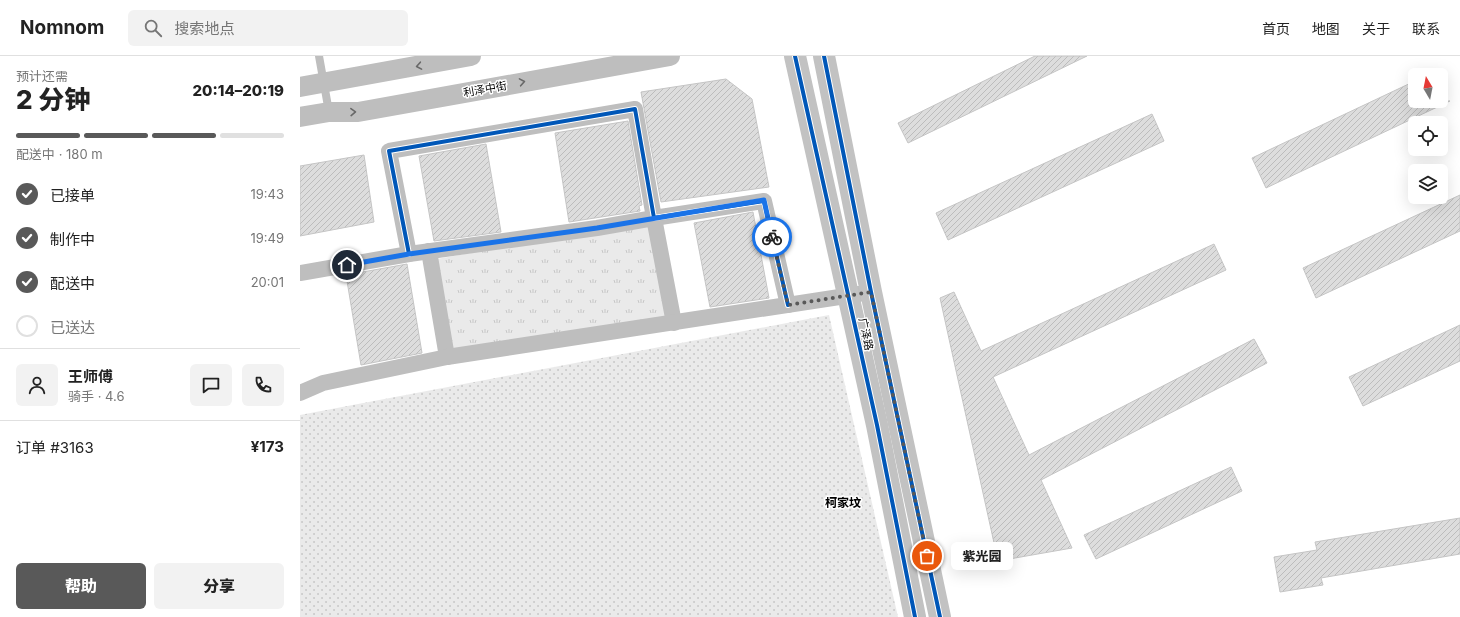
<!DOCTYPE html>
<html lang="zh">
<head>
<meta charset="utf-8">
<style>
  body { margin:0; font-family:Inter,"Noto Sans SC",sans-serif; background:#f2f2f2; color:#222; height:100vh; display:flex; flex-direction:column; font-size:15px; white-space:nowrap }
  * { box-sizing:border-box; margin:0 }
  p { font-size:13px; color:#767676 }
  .icon { flex:none; width:22px; height:22px; fill:none; stroke:currentColor; stroke-width:2; stroke-linecap:round; stroke-linejoin:round }
  .map { position:relative; flex:1; overflow:hidden }
  .details { display:flex; flex-direction:column; background:#fff; width:300px }
  .details>* { flex:none }
  .needle { width:26px; rotate:350deg }
  .tools { position:absolute; left:1108px; top:12px; display:grid; gap:8px }
  .tools a { display:grid; place-items:center; width:40px; height:40px; border-radius:6px; background:#fff; box-shadow:0 4px 16px #0002; font-size:20px }
  .pin { position:absolute; display:grid; place-items:center; width:34px; height:34px; color:#fff; margin:-17px; border:2px solid #fff; border-radius:50%; box-shadow:0 1px 4px #0007 }
  .courier { position:absolute; display:grid; place-items:center; width:40px; height:40px; margin:-20px; border:3px solid #1a73e8; border-radius:50%; background:#fff; color:#222; box-shadow:0 1px 5px #0007 }
  .bubble { position:absolute; height:28px; border-radius:6px; background:#fff; box-shadow:0 4px 16px #0002; font-size:13px; font-weight:800; line-height:28px; text-align:center }
  .head em { font-style:normal; font-weight:800 }
  .head div { display:flex; flex-direction:column-reverse }
  .head { display:flex; align-items:center; justify-content:space-between; height:68px; padding:0 16px }
  h1 { font-size:26px; font-weight:800; line-height:30px }
  .bar { display:grid; grid-template-columns:repeat(4,1fr); gap:6px 4px; align-content:center; height:48px; padding:0 16px }
  .bar i { height:5px; border-radius:3px; background:#e0e0e0 }
  .bar .active { background:#595959 }
  .bar p { grid-column:span 4 }
  .line { display:flex; align-items:center; gap:10px; padding:0 16px; border-top:1px solid #e0e0e0 }
  .line div { flex:1 }
  .round { display:grid; place-items:center; flex:none; width:42px; height:42px; border-radius:6px; background:#f2f2f2 }
  ol { padding:0 16px; list-style:none }
  li { display:flex; align-items:center; gap:12px; height:44px }
  li p { margin-inline-start:auto }
  li .icon { padding:4px; border-radius:50%; background:#595959; color:#fff; stroke-width:4 }
  li:last-child { color:#767676 }
  li i { width:22px; height:22px; border:2px solid #e0e0e0; border-radius:50% }
  .button { display:flex; gap:8px; margin-top:auto; padding:8px 16px }
  .button a { flex:1; height:46px; border-radius:6px; background:#595959; color:#fff; font-size:16px; font-weight:800; line-height:46px; text-align:center }
  .button a+a { background:#f2f2f2; color:#222 }
  header { display:flex; align-items:center; gap:24px; box-sizing:border-box; height:56px; padding:0 20px; background:#fff; border-bottom:1px solid #e0e0e0 }
  header strong { font-size:19px }
  nav { display:flex; gap:22px; margin-inline-start:auto; font-size:14px }
  .search { width:280px; height:36px; background:#f2f2f2; display:flex; align-items:center; gap:10px; box-sizing:border-box; padding:0 14px; border-radius:6px; color:#767676; font-size:15px }
  main { display:flex; flex:1; min-height:0 }
  .map>svg:first-child { display:block }
  .grass { fill:url(#grass-dots) }
  .park { fill:url(#park-tufts) }
  .building { fill:url(#building-hatch); stroke:#c5c5c5 }
  .lines { fill:none; stroke-linecap:round; stroke-linejoin:round }
  .service { stroke:#bebebe; stroke-width:8 }
  .minor { stroke:#bebebe; stroke-width:16 }
  .tertiary { stroke:#bebebe; stroke-width:20 }
  .secondary { stroke:#c2c2c2; stroke-width:22 }
  .cycleway-casing { stroke:#fff; stroke-width:6 }
  .cycleway { stroke:#0057b8; stroke-width:4 }
  .oneway { stroke:#686868 }
  .done { stroke:#595959; stroke-width:4; stroke-dasharray:0 7.2 }
  .route { stroke:#1a73e8; stroke-width:5 }
  .labels { text-anchor:middle; dominant-baseline:central; stroke-width:3; stroke-linejoin:round; paint-order:stroke }
  .street-label { font-size:11px; fill:#000; stroke:#fff }
  .neighbourhood-label { font-size:12px; font-weight:bold; fill:#000; stroke:#fff }
</style>
</head>
<body>
<header>
<strong>Nomnom</strong>
<div class="search"><svg class="icon" aria-label="search" viewBox="0 0 24 24"><circle cx="10" cy="10" r="6"/><path d="M15 15l6 6"/></svg>搜索地点</div>
<nav><a>首页</a><a>地图</a><a>关于</a><a>联系</a></nav>
</header>
<main>
<section class="details">
<div class="head"><div><h1>2 分钟</h1><p>预计还需</p></div><em>20:14–20:19</em></div>
<div class="bar"><i class="active"></i><i class="active"></i><i class="active"></i><i></i><p>配送中 · 180 m</p></div>
<ol>
<li><svg class="icon" aria-label="check" viewBox="0 0 24 24"><path d="M5 12l5 5 9-10"/></svg>已接单<p>19:43</p></li>
<li><svg class="icon" aria-label="check" viewBox="0 0 24 24"><path d="M5 12l5 5 9-10"/></svg>制作中<p>19:49</p></li>
<li><svg class="icon" aria-label="check" viewBox="0 0 24 24"><path d="M5 12l5 5 9-10"/></svg>配送中<p>20:01</p></li>
<li><i></i>已送达</li>
</ol>
<div class="line" style="height:72px"><a class="round"><svg class="icon" aria-label="person" viewBox="0 0 24 24"><circle cx="12" cy="8" r="4"/><path d="M4 21q1-7 8-7t8 7"/></svg></a><div><b>王师傅</b><p>骑手 · 4.6</p></div><a class="round"><svg class="icon" aria-label="chat" viewBox="0 0 24 24"><path d="M4 5h16v11H9l-5 4z"/></svg></a><a class="round"><svg class="icon" aria-label="phone" viewBox="0 0 24 24"><path d="M5 4h4l2 5-3 2q2 4 5 5l2-3 5 2v4C11 20 4 13 5 4z"/></svg></a></div>
<div class="line" style="height:52px"><div>订单 #3163</div><b>¥173</b></div>
<div class="button"><a>帮助</a><a>分享</a></div>
</section>
<div class="map">
<svg width="1160" height="561" viewBox="0 0 1160 561">
  <defs>
    <pattern id="grass-dots" width="8" height="8" patternUnits="userSpaceOnUse"><rect width="8" height="8" fill="#eaeaea"/><path d="M2 2h.1M6 6h.1" fill="none" stroke="#c7c7c7" stroke-width="1.8" stroke-linecap="round"/></pattern>
    <pattern id="park-tufts" width="24" height="20" patternUnits="userSpaceOnUse"><rect width="24" height="20" fill="#eaeaea"/><path d="M3 7l-1-3M5 7V3M7 7l1-3M15 17l-1-3M17 17v-4M19 17l1-3" fill="none" stroke="#c7c7c7"/></pattern>
    <pattern id="building-hatch" width="6" height="6" patternUnits="userSpaceOnUse"><rect width="6" height="6" fill="#ddd"/><path d="M-1 1l2-2M0 6l6-6M5 7l2-2" fill="none" stroke="#bcbcbc"/></pattern>
  </defs>
  <rect width="100%" height="100%" fill="#fff"/>
  <polygon class="grass" points="529,259 598,561 0,561 0,359"/>
  <polygon class="park" points="352,165 370,263 148,296 131,204"/>
  <g class="building">
    <polygon points="735,0 787,0 608,87 598,67"/>
    <polygon points="426,23 452,43 469,131 361,146 341,36"/>
    <polygon points="1115,25 1115,45 1150,45 966,132 952,102"/>
    <polygon points="852,58 864,85 648,184 636,157"/>
    <polygon points="328,65 342,149 339,150 340,155 269,166 255,77"/>
    <polygon points="186,88 201,176 134,185 119,100"/>
    <polygon points="64,99 74,166 0,180 0,110"/>
    <polygon points="1160,139 1160,175 1016,242 1003,212"/>
    <polygon points="453,156 469,242 410,251 394,167"/>
    <polygon points="914,188 926,214 693,321 729,399 954,283 967,307 741,424 772,492 698,505 640,242 654,236 681,295"/>
    <polygon points="107,208 122,297 61,309 46,219"/>
    <polygon points="1160,269 1160,305 1063,350 1049,321"/>
    <polygon points="931,411 942,435 796,503 784,479"/>
    <polygon points="1160,462 1160,498 1021,522 1023,529 980,536 974,501 1017,494 1015,486"/>
  </g>
  <g class="lines">
    <polyline class="service" points="19,0 29,56"/>
    <g class="minor">
      <polyline points="129,195 147,301"/>
      <polyline points="109,198 89,95 335,53 354,162 464,145 488,249"/>
      <polyline points="0,217 109,198 297,172 354,162 374,267"/>
      <polyline points="0,337 23,327 147,301 559,238"/>
    </g>
    <g class="tertiary">
      <polyline points="0,31 171,0"/>
      <polyline points="0,61 29,56 58,56 370,0"/>
    </g>
    <g class="secondary">
      <polyline points="495,0 577,369 615,561"/>
      <polyline points="524,0 571,236 640,561"/>
    </g>
    <defs>
      <g id="cycleway">
        <polyline points="495,0 577,369 615,561"/>
        <polyline points="524,0 571,236 640,561"/>
        <polyline points="109,198 89,95 335,53 354,162 464,145 488,249"/>
      </g>
    </defs>
    <use href="#cycleway" class="cycleway-casing"/>
    <use href="#cycleway" class="cycleway"/>
  </g>
  <defs><path id="oneway-chevron" d="M-2-3.5L2.5 0L-2 3.5" fill="none" stroke-width="1.6" stroke-linecap="round" stroke-linejoin="round"/></defs>
  <g class="oneway">
    <use href="#oneway-chevron" transform="translate(119 10) rotate(170)"/>
    <use href="#oneway-chevron" transform="translate(222 26) rotate(-10)"/>
    <use href="#oneway-chevron" transform="translate(53 56) rotate(-2)"/>
  </g>
  <g class="lines">
    <polyline class="done" points="472,181 488,249 571,236 627,500"/>
    <polyline class="route" points="47,209 109,198 297,172 464,144 472,181"/>
  </g>
  <g class="labels">
    <g class="street-label">
      <text transform="translate(185 33) rotate(-10)">利泽中街</text>
      <text transform="translate(566 278) rotate(78)">广泽路</text>
    </g>
    <g class="neighbourhood-label">
      <text x="543" y="446">柯家坟</text>
    </g>
  </g>
</svg>
<div class="tools">
<a><svg class="needle" viewBox="-14 -14 28 28"><path d="M0-13l5 13h-10z" fill="#e53935"/><path d="M0 13l5-13h-10z" fill="#767676"/></svg></a>
<a><svg class="icon" aria-label="locate" viewBox="0 0 24 24"><circle cx="12" cy="12" r="6"/><path d="M12 2v4M12 18v4M2 12h4M18 12h4"/></svg></a>
<a><svg class="icon" aria-label="layers" viewBox="0 0 24 24"><path d="M12 4l9 5-9 5-9-5zM3 14l9 5 9-5"/></svg></a>
</div>
<div class="pin" style="left:627px;top:500px;background:#ea580c"><svg class="icon" aria-label="bag" viewBox="0 0 24 24"><path d="M5 8h14l-1 12H6zM9 8a3 3 0 0 1 6 0"/></svg></div>
<div class="pin" style="left:47px;top:209px;background:#1f2937"><svg class="icon" aria-label="home" viewBox="0 0 24 24"><path d="M3 11l9-7 9 7M6 9v11h12V9"/></svg></div>
<div class="courier" style="left:472px;top:181px"><svg class="icon" aria-label="bike" viewBox="0 0 24 24"><circle cx="6" cy="16" r="4"/><circle cx="18" cy="16" r="4"/><path d="M6 16l4-8h5l3 8M10 8l3 8H6M13 5h3"/></svg></div>
<div class="bubble" style="left:651px;top:486px;width:62px">紫光园</div>
</div>
</main>
</body>
</html>
